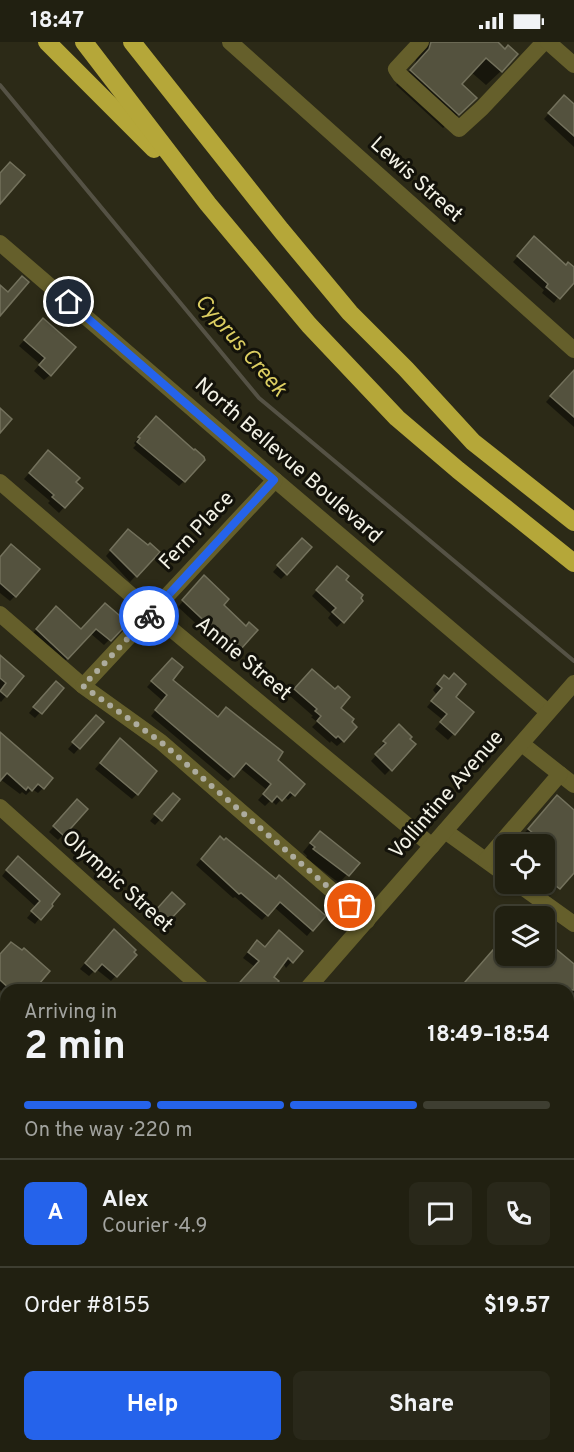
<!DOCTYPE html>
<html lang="en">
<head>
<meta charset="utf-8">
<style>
  body { margin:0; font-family:Overpass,sans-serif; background:#29281a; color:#f1f3f6; height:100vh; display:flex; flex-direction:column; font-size:22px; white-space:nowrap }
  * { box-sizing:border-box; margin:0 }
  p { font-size:20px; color:#a2a39f }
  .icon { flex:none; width:33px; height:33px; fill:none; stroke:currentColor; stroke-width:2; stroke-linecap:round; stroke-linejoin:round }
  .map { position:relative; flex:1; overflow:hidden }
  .side { position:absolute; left:0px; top:942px; width:574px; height:468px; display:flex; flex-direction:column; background:#212011; border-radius:18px 18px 0 0; box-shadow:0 2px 4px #0004,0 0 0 2px #3e3e31 }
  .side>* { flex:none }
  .buttons { position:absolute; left:495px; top:792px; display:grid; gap:12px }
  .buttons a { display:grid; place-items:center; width:60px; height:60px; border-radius:9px; background:#212011; box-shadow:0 2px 4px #0004,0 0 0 2px #3e3e31; font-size:30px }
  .pin { position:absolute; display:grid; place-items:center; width:51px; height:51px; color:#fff; margin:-26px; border:3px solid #fff; border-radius:50%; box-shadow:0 2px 6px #0007 }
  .courier { position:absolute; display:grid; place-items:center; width:60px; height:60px; margin:-30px; border:4px solid #2563eb; border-radius:50%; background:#fff; color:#222; box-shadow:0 2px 8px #0007 }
  .head em { font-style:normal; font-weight:700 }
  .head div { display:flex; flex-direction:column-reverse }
  .head { display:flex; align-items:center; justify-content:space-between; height:102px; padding:0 24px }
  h1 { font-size:39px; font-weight:700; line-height:45px }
  .bar { display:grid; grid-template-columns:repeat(4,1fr); gap:9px 6px; align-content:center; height:72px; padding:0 24px }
  .bar i { height:8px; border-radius:4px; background:#3e3e31 }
  .bar .current { background:#2563eb }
  .bar p { grid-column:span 4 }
  .line { display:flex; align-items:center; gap:15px; padding:0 24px; border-top:2px solid #3e3e31 }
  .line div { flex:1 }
  .round { display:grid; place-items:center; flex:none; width:63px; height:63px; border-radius:9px; background:#29281a }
  .primary-button { display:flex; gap:12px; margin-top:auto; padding:12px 24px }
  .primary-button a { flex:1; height:69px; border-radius:9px; background:#2563eb; color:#fff; font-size:24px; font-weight:700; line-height:69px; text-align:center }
  .primary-button a+a { background:#29281a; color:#f1f3f6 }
  .status { display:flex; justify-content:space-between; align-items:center; height:42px; padding:0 30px; background:#212011; direction:ltr }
  .status svg { height:16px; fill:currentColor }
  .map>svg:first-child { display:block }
  .park { fill:#403900 }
  .shadow { fill:#0007 }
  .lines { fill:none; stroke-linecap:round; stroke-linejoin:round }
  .stream { stroke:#555245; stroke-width:4 }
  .building { fill:#54523e; stroke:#73715c; stroke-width:1.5 }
  .minor { stroke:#655f2b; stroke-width:16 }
  .highway { stroke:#b5a739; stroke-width:18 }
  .done { stroke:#adac9e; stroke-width:6; stroke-dasharray:0 10.8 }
  .route { stroke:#2563eb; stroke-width:8 }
  .labels { text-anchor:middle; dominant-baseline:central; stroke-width:6; stroke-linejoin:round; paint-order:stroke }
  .street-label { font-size:21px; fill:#f3f2e6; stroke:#13120a }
  .water-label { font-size:22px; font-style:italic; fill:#dcce61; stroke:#13120a }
</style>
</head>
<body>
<div class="status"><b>18:47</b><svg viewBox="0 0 49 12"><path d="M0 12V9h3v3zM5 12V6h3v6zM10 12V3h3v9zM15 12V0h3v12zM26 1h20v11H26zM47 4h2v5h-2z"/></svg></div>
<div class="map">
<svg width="574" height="1410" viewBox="0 0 574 1410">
  <rect width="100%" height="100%" fill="#2c2a17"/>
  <polygon class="park" points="569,1125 574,1130 574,1410 355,1410 347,1404 568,1404"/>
  <g class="shadow">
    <polygon points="431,0 496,0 501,29 486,43 471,30 460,42 460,71 443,86 396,43 414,24 417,15"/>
    <polygon points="559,60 574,64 574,105 544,77"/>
    <polygon points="529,202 574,227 574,232 554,261 542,251 544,248 513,220"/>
    <polygon points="37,284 50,333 44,338 34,329 40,322 19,304"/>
    <polygon points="574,337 574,385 546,360 565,339"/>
    <polygon points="156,376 184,439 179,444 133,406 136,403 134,401"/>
    <polygon points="43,416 81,446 59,471 48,461 50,459 24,437"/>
    <polygon points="123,494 158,510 130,540 106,514"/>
    <polygon points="296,503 286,532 281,537 273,530"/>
    <polygon points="0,516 15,554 10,559 0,551"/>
    <polygon points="332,531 344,538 343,579 337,585 328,576 331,572 312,554"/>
    <polygon points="199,541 245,586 239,606 234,612 228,611 178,565"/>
    <polygon points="51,572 81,589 124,583 104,603 90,591 62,622 31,593"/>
    <polygon points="0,615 22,634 1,660 0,659"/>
    <polygon points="172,618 171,638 218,676 276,718 303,742 288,758 284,754 276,763 271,758 265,764 258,758 267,748 240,726 228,739 151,674 163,659 147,645"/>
    <polygon points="306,634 335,649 343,699 337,704 331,699 330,701 312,685 317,680 311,675 313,674 289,653"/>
    <polygon points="439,640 472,671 448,698 435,687 443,678 427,665 437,653 433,648"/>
    <polygon points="50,646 62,646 35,676 29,671"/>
    <polygon points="91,680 102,680 74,712 68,707"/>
    <polygon points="399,684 414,703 385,733 371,719 381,708 379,706"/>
    <polygon points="0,700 43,746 38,751 32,747 26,753 22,750 20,752 0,737"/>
    <polygon points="115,704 137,752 132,757 95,727"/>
    <polygon points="168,758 178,758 155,783 150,779"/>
    <polygon points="72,765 63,793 58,798 49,790"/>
    <polygon points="546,767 574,770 574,829 547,857 528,842 544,842 544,802 522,802 518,798"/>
    <polygon points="312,799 358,821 339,841 306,816 307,814 303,810"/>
    <polygon points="214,802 312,888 307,894 274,865 262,878 235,855 233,856 196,823"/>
    <polygon points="12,821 58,852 35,882 27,876 36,865 2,834"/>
    <polygon points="172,852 183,862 161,886 150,876"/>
    <polygon points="108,894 135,913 111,939 96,927 89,934 80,927"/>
    <polygon points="251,906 264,906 301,909 286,926 283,921 272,935 277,939 270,948 235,948 255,925 243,916"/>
    <polygon points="0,911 35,944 40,948 6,948 6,953 0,948"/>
    <polygon points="506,914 544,914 574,924 574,1132 568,1127 568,948 459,948"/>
    <polygon points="0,992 6,997 6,1048 0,1043"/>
    <polygon points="0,1088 6,1093 6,1143 0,1138"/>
    <polygon points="574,1216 574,1310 568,1306 568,1224"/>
    <polygon points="0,1393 6,1397 0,1405"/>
    <polygon points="153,1404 157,1404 165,1410 147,1410"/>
  </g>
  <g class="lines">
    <polyline class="stream" points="0,43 259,356 574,619"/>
  </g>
  <g class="building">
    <polygon points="431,0 498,0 505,7 508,3 518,12 502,30 486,16 462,42 477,56 459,73 410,28 429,7"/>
    <polygon points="564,53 574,62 574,94 548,71"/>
    <polygon points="10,120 25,133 0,162 0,131"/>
    <polygon points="534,194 566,223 568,220 574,225 574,241 560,257 546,245 548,242 517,214"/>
    <polygon points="22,234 29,240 0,274 0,243 8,250"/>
    <polygon points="43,276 76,305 51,334 39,323 45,316 24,298"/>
    <polygon points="574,328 574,375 550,354"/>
    <polygon points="0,366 12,377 0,391"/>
    <polygon points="156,374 194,408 195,407 204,415 205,418 185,440 137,400 140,396 138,395"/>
    <polygon points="48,408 80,436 76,440 83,446 65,466 52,455 54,453 29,431"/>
    <polygon points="128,487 148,503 150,501 160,510 137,535 110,508"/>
    <polygon points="302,496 312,505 287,533 277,523"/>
    <polygon points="11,502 40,527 16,555 0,541 0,515"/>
    <polygon points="337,524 349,534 346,538 363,553 361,556 363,559 344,581 332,570 336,566 316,548"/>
    <polygon points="204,533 229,557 224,563 246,584 249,580 258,588 241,607 234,607 182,558"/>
    <polygon points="105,561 126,579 124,581 126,583 111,599 96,587 68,617 36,587 56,564 81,587"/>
    <polygon points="0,613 24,634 7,655 0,649 6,641 0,636"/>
    <polygon points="172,616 183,625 173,638 201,661 218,675 226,665 283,710 278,718 305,742 295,754 290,750 282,759 277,754 272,760 263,752 271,742 246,721 234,735 155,668 167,653 151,639"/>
    <polygon points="312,627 335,647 338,644 350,655 341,666 354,677 352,680 357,685 344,700 338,694 336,696 317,679 321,674 315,669 317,667 294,647"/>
    <polygon points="454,631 466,642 456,655 474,670 455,693 440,680 447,672 431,659 442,646 437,642 444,633 449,637"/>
    <polygon points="56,639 64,646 42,672 33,665"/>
    <polygon points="96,673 104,680 80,707 72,700"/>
    <polygon points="399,682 412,695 410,697 416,702 392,729 375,712 386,701 383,699"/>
    <polygon points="0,690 53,736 44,747 38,742 32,749 28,745 26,748 7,731 0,739"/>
    <polygon points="120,696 157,729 138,753 100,721"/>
    <polygon points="173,751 180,757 162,779 154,772"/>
    <polygon points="557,753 574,768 574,831 560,847 544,835 544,802 533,802 539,796 528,787"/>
    <polygon points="77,757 88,767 64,794 53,784"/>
    <polygon points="320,789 360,821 349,834 313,807 315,805 310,801"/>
    <polygon points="220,794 224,798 226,796 276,837 279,833 326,874 313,889 280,860 268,874 241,851 239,852 201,817"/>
    <polygon points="18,814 60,852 52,862 53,864 41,878 31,869 40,859 6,828"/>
    <polygon points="172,850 185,862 167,881 155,869"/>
    <polygon points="114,887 136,908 134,910 137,913 117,935 102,922 95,930 85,921"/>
    <polygon points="279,888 303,909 293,921 288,916 274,935 279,939 272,947 270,945 267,948 233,948 259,919 248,910 257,898 265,905"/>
    <polygon points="506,893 506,914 544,914 544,897 574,922 574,948 458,948"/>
    <polygon points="11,900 22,908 24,906 50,929 34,948 11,948 0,938 0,912"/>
  </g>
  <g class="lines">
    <g class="minor">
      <polyline points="230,0 574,308"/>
      <polyline points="421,0 396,27 400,33 459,87 482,66 544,0"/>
      <polyline points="548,0 574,23"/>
      <polyline points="0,201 275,438 548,670"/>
      <polyline points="0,440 152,571 432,804"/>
      <polyline points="0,572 83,644 161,700 367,879"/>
      <polyline points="83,644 275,438"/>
      <polyline points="560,732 574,743"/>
      <polyline points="0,765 204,948"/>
      <polyline points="445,789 506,833"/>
      <polyline points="486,818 560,732 522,702"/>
      <polyline points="518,842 574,882"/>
      <polyline points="306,948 574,641"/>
      <polyline points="0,968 6,973"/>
      <polyline points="0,1165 6,1170"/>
      <polyline points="0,1304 6,1297"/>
      <polyline points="568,1314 574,1318"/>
      <polyline points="0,1366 6,1370"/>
      <polyline points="54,1404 63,1410"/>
      <polyline points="316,1404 325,1410"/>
    </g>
    <g class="highway">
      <polyline points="47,0 154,107"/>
      <polyline points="84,0 208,162 309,283 397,376 458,428 574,521"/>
      <polyline points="132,0 281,188 350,271 406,327 473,400 574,480"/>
    </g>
  </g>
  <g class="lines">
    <polyline class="done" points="149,574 83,644 161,700 350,864"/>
    <polyline class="route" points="69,260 274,438 149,574"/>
  </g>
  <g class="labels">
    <g class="street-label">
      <text transform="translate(416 138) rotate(42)">Lewis Street</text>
      <text transform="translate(288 419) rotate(41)">North Bellevue Boulevard</text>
      <text transform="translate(197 489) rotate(-47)">Fern Place</text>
      <text transform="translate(243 617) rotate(40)">Annie Street</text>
      <text transform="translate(447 753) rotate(-49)">Vollintine Avenue</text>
      <text transform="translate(117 840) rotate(42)">Olympic Street</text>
    </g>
    <g class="water-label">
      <text transform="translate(240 304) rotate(49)">Cyprus Creek</text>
    </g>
  </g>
</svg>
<div class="buttons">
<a><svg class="icon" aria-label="locate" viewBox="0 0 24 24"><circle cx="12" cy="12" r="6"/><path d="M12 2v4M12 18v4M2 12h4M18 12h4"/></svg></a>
<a><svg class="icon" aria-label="layers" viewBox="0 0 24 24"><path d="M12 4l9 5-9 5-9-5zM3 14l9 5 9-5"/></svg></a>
</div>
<div class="pin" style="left:350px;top:864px;background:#ea580c"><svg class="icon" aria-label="bag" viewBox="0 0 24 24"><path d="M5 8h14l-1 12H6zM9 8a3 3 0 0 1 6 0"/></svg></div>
<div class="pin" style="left:69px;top:260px;background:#1f2937"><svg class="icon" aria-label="home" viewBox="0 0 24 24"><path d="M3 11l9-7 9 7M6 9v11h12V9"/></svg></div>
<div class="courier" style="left:149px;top:574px"><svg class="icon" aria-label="bike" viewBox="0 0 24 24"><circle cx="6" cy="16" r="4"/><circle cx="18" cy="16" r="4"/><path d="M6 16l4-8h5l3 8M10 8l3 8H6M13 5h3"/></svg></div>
<section class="side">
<div class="head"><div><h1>2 min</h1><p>Arriving in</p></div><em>18:49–18:54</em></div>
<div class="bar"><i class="current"></i><i class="current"></i><i class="current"></i><i></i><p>On the way · 220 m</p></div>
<div class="line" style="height:108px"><b class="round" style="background:#2563eb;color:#fff">A</b><div><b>Alex</b><p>Courier · 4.9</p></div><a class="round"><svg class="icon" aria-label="chat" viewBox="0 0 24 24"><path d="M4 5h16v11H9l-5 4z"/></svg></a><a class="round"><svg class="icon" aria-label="phone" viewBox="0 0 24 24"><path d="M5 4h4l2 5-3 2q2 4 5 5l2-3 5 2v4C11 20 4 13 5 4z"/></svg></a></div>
<div class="line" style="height:78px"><div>Order #8155</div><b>$19.57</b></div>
<div class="primary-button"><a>Help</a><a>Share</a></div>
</section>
</div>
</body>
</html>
